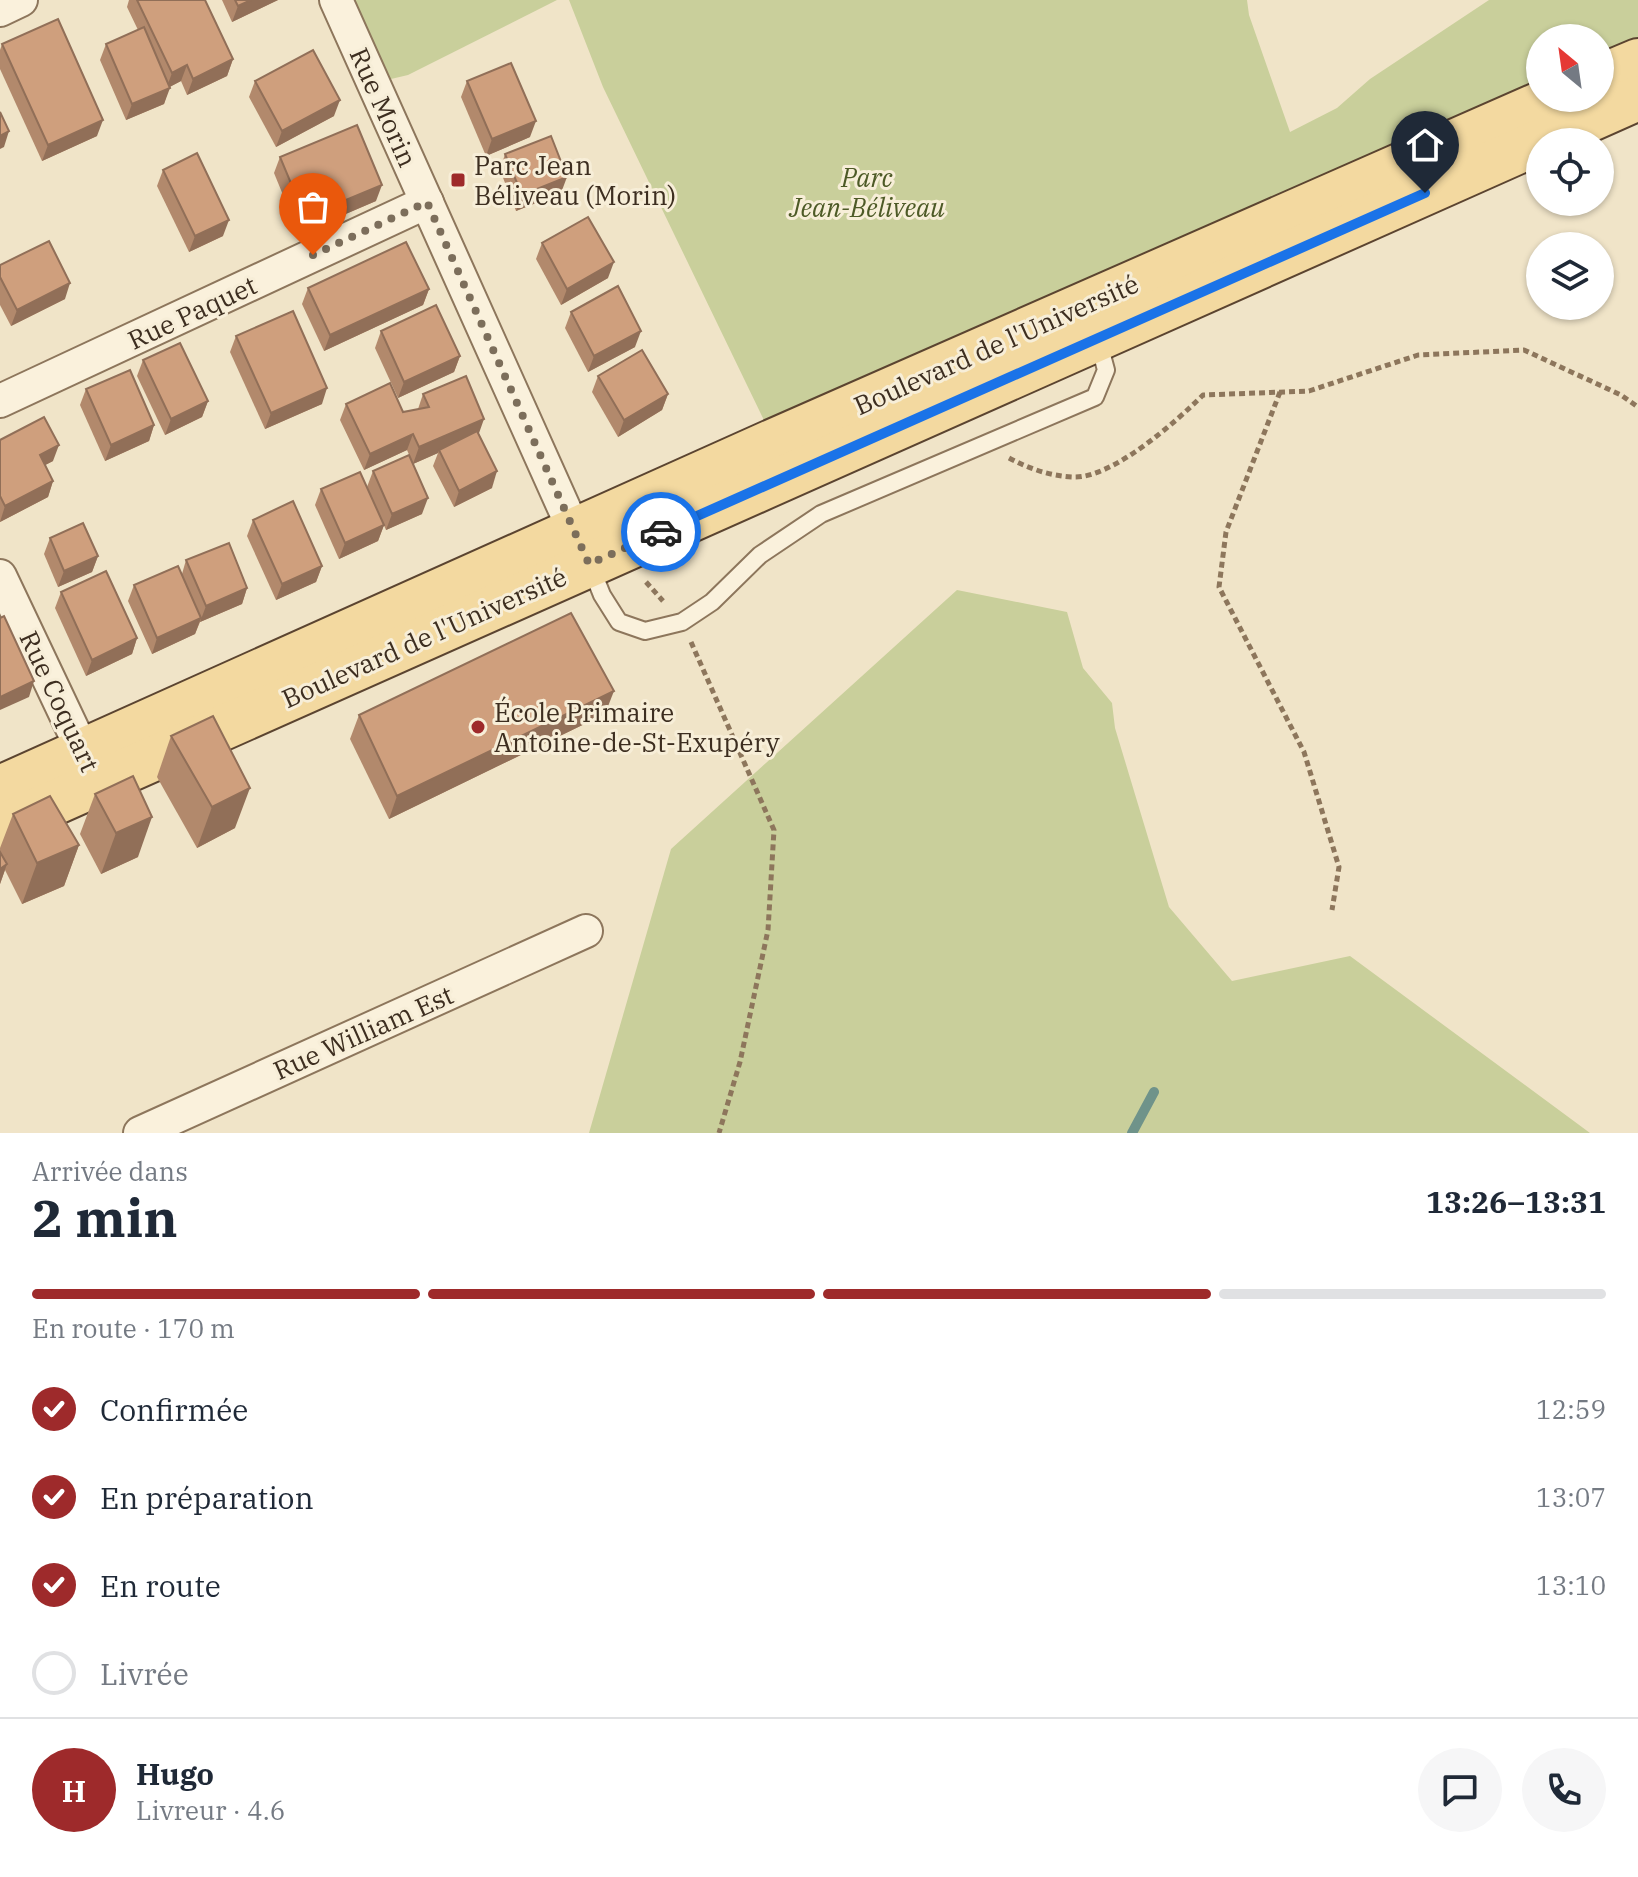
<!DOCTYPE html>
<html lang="fr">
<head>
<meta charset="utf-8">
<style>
  body { margin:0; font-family:"IBM Plex Serif",serif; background:#f6f6f7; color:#1f2937; height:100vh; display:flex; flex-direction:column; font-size:30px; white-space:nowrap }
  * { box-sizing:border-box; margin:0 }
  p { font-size:26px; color:#747a83 }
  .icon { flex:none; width:44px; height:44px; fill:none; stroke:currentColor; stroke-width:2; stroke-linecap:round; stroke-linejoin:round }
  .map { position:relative; height:1133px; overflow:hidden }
  .drawer { display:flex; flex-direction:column; background:#fff; flex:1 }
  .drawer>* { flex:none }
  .needle { width:52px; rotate:331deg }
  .fabs { position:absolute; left:1526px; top:24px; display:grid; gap:16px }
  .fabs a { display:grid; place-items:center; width:88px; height:88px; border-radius:50%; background:#fff; box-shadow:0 2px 6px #0004; font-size:40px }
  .pin { position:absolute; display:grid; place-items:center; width:68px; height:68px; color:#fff; margin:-82px -34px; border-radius:50% 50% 50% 0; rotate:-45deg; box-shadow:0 0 8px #0007 }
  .pin .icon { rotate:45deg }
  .courier { position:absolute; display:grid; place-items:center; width:80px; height:80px; margin:-40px; border:6px solid #1a73e8; border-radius:50%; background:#fff; color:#222; box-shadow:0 2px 10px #0007 }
  .overview em { font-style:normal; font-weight:700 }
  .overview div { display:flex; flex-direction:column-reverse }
  .overview { display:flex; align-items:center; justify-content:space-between; height:136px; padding:0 32px }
  h1 { font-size:52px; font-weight:700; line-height:60px }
  .bar { display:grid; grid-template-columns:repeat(4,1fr); gap:12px 8px; align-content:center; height:96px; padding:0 32px }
  .bar i { height:10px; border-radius:6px; background:#e0e1e3 }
  .bar .current { background:#9e2a2b }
  .bar p { grid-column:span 4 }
  .line { display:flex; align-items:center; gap:20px; padding:0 32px; border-top:2px solid #e0e1e3 }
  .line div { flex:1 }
  .round { display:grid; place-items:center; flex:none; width:84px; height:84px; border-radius:42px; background:#f6f6f7 }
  ol { padding:0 32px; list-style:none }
  li { display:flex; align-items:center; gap:24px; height:88px }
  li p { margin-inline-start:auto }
  li .icon { padding:8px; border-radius:50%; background:#9e2a2b; color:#fff; stroke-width:4 }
  li:last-child { color:#747a83 }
  li i { width:44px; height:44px; border:4px solid #e0e1e3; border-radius:50% }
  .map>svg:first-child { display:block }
  .green { fill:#c9cf9b }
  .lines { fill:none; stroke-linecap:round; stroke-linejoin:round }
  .stream { stroke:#6f938a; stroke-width:10 }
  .lane-casing { stroke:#8d765c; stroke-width:20 }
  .street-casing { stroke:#8d765c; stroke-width:36 }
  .primary-casing { stroke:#5b4430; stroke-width:48 }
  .path { stroke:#8d765c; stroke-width:5; stroke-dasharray:6 4; stroke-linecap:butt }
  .lane { stroke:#faf1dc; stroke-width:16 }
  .street { stroke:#faf1dc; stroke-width:32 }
  .primary { stroke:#f3d9a0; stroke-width:44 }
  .wall { fill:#b2896c }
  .shaded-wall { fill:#916f58 }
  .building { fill:#cf9f7d; stroke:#916f58; stroke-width:2 }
  .done { stroke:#7c6e5b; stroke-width:8; stroke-dasharray:0 14.4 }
  .route { stroke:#1a73e8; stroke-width:10 }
  .poi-dot { fill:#9e2a2b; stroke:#f7eed8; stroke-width:3 }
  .labels { text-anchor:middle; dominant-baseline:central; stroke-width:6; stroke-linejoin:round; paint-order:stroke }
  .street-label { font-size:26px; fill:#3d2e20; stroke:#f7eed8 }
  .poi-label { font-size:26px; fill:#3d2e20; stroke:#f7eed8; text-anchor:start }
  .park-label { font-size:26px; font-style:italic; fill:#4d5a26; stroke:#f7eed8 }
</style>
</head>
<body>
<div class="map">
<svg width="1638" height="1133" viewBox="0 0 1638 1133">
  <rect width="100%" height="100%" fill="#f0e4c8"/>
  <g class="green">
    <polygon points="336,0 557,0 408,75 374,83"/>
    <polygon points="569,0 1247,0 1249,15 1290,132 1337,108 1370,79 1489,0 1638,0 1638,61 1600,77 1600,38 1540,38 1540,98 774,441 603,87"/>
    <polygon points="957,590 1067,612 1083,668 1112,703 1115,728 1169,907 1232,981 1350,956 1590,1133 589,1133 671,849"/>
  </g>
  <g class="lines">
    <polyline class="stream" points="1132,1133 1154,1092"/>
    <defs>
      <polyline id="lane" points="590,565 602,595 619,622 645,631 682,622 712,602 760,555 821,514 1095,397 1106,370 1098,340"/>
      <g id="street">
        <polyline points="336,0 582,548"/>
        <polyline points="0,10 21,0"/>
        <polyline points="0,401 427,202"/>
        <polyline points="0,576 91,768"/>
        <polyline points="140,1133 586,931"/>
      </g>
      <g id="primary">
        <polyline points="1600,77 1638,61"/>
        <polyline points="0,788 774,441 1554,98"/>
        <polyline points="0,827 1638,98"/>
      </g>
    </defs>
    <use href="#lane" class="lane-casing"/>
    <use href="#street" class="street-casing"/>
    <use href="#primary" class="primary-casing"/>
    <g class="path">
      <polyline points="1280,392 1226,532 1219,587 1304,752 1339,867 1332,910"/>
      <path d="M 1009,458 C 1030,469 1050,476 1074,477 C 1113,478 1177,421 1203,395 L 1309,391 L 1418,355 L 1524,350 L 1621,395 L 1638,407"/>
      <polyline points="646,582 663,601"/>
      <polyline points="691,642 774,830 768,930 740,1062 719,1133"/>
    </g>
    <use href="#lane" class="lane"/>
    <use href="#street" class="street"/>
    <use href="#primary" class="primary"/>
  </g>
  <g class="wall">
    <polygon points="129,0 205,0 233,59 227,76 187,95 181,81 169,87 164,104 126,120 100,60 106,44 138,30 127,7"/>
    <polygon points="222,0 278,0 232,22"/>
    <polygon points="2,44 97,136 42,161 0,69 0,50"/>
    <polygon points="255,81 334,116 276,147 249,97"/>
    <polygon points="467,81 530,137 486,156 461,97"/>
    <polygon points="505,154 561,193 516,211 500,170"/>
    <polygon points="280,157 376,201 299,234 274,173"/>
    <polygon points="163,170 223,236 189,252 157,186"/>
    <polygon points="542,243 608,278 561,305 536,259"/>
    <polygon points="0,265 65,299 11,326 0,305"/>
    <polygon points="308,288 429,289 423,305 324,351 302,304"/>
    <polygon points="571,312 635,347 588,372 565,328"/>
    <polygon points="381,331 460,356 454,372 398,398 375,348"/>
    <polygon points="236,336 322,404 265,429 230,352"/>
    <polygon points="143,360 208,401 202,417 165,435 137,376"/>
    <polygon points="598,376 668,394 662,410 618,437 592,392"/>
    <polygon points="86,389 154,425 149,441 105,461 80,405"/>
    <polygon points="423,394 479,434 492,488 454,507 433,466 438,453 413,464 407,450 364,470 340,420 346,404 403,412 418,409"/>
    <polygon points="0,440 53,461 45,465 53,481 48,497 0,522"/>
    <polygon points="373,471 422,514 386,530 367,487"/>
    <polygon points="321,489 384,525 378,541 339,559 315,505"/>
    <polygon points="253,520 322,566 316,582 276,600 247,536"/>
    <polygon points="50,538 98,556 92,572 58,587 44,554"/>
    <polygon points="186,560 247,588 242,604 200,622 195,634 152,654 128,601 134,585 182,574"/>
    <polygon points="61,592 137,638 132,654 86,676 55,608"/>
    <polygon points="605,714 389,819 350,739 359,715"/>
    <polygon points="171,736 235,828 197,848 157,777"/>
    <polygon points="95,794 138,857 101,874 80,834"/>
    <polygon points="13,814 79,845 64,886 22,904 5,870 0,884 0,848"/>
  </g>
  <g class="shaded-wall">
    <polygon points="251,0 278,0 232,22 238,6"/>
    <polygon points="233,59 227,76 187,95 193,79"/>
    <polygon points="187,65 181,81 166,89 172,73"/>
    <polygon points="170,88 164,104 126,120 132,104"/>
    <polygon points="340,100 334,116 276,147 282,131"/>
    <polygon points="103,120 97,136 42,161 48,145"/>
    <polygon points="536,121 530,137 486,156 492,139"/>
    <polygon points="9,131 4,147 0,149 0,136"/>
    <polygon points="567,177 561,193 516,211 522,195"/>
    <polygon points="382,185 376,201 299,234 305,217"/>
    <polygon points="229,220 223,236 189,252 195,236"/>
    <polygon points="614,262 608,278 561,305 567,289"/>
    <polygon points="70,283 65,299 11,326 17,310"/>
    <polygon points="429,289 423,305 324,351 330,335"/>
    <polygon points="641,331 635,347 588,372 594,356"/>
    <polygon points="460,356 454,372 398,398 404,382"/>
    <polygon points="327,388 322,404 265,429 271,413"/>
    <polygon points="668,394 662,410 618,437 624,420"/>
    <polygon points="208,401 202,417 165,435 171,419"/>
    <polygon points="484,419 478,436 439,450 438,453 413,464 419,447"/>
    <polygon points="154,425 149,441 105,461 111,445"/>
    <polygon points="413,434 407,450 364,470 370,454"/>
    <polygon points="59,445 53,461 34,471 40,455"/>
    <polygon points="497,471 492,488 454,507 459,491"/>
    <polygon points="53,481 48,497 0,522 5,506"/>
    <polygon points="428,498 422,514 386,530 392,514"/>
    <polygon points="384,525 378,541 339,559 345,543"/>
    <polygon points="98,556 92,572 58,587 64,571"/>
    <polygon points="322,566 316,582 276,600 282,584"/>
    <polygon points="247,588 242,604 200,622 206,606"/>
    <polygon points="201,618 195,634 152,654 157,638"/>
    <polygon points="137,638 132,654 86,676 92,660"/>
    <polygon points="34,681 29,697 0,710 0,697"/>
    <polygon points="614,691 605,714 389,819 397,796"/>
    <polygon points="250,788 235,828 197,848 212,807"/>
    <polygon points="152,817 138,857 101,874 116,833"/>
    <polygon points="79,845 64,886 22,904 37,863"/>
    <polygon points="7,864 0,884 0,869"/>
  </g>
  <g class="building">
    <polygon points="137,0 205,0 233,59 193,79 187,65 172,73"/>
    <polygon points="235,0 251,0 238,6"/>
    <polygon points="58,19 103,120 48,145 2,44"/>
    <polygon points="144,27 170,88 132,104 106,44"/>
    <polygon points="313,50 340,100 282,131 255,81"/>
    <polygon points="511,63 536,121 492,139 467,81"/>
    <polygon points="0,112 9,131 0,136"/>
    <polygon points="357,125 382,185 305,217 280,157"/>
    <polygon points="551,136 567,177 522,195 505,154"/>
    <polygon points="197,153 229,220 195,236 163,170"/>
    <polygon points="588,217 614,262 567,289 542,243"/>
    <polygon points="49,241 70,283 17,310 0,277 0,265"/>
    <polygon points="406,242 429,289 330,335 308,288"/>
    <polygon points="618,286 641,331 594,356 571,312"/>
    <polygon points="436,305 460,356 404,382 381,331"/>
    <polygon points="293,311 327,388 271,413 236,336"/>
    <polygon points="180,343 208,401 171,419 143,360"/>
    <polygon points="642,350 668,394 624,420 598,376"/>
    <polygon points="130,370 154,425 111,445 86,389"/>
    <polygon points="466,376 484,419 419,447 413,434 370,454 346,404 390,383 403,412 429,407 423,394"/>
    <polygon points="44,417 59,445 40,455 53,481 5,506 0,496 0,440"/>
    <polygon points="477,431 497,471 459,491 439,450"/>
    <polygon points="409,455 428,498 392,514 373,471"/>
    <polygon points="360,472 384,525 345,543 321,489"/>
    <polygon points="293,501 322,566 282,584 253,520"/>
    <polygon points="83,523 98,556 64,571 50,538"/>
    <polygon points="229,543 247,588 206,606 186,560"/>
    <polygon points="178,566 201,618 157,638 134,585"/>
    <polygon points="106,571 137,638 92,660 61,592"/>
    <polygon points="571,613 614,691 397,796 359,715"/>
    <polygon points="4,616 34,681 0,697 0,618"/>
    <polygon points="213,716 250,788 212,807 171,736"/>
    <polygon points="133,776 152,817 116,833 95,794"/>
    <polygon points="50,796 79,845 37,863 13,814"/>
    <polygon points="0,852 7,864 0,869"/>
  </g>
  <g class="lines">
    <polyline class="done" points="313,255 427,202 589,564 661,532"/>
    <polyline class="route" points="661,532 1425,193"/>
  </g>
  <g class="poi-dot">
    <rect x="450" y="172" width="16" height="16" rx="4"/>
    <circle cx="478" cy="727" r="8"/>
  </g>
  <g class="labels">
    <g class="street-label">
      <text transform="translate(384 107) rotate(66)">Rue Morin</text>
      <text transform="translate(192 312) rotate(-25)">Rue Paquet</text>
      <text transform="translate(996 344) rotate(-24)">Boulevard de l'Université</text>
      <text transform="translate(424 637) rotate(-24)">Boulevard de l'Université</text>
      <text transform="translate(60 701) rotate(65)">Rue Coquart</text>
      <text transform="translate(363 1032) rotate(-24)">Rue William Est</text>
    </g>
    <g class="poi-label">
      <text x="474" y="165">Parc Jean<tspan x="474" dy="30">Béliveau (Morin)</tspan></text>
      <text x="494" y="712">École Primaire<tspan x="494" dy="30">Antoine-de-St-Exupéry</tspan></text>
    </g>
    <g class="park-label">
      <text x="867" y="177">Parc<tspan x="867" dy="30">Jean-Béliveau</tspan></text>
    </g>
  </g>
</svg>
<div class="fabs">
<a><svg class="needle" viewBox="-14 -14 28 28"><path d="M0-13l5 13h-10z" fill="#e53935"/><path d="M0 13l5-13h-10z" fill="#747a83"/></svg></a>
<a><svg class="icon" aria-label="locate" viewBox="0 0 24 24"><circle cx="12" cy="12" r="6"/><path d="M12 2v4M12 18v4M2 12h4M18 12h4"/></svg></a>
<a><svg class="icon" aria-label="layers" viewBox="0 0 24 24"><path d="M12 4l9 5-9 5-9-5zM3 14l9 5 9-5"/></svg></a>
</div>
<div class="pin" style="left:313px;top:255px;background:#ea580c"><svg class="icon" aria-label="bag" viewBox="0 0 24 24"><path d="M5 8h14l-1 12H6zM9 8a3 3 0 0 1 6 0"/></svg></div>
<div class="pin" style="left:1425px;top:193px;background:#1f2937"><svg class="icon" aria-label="home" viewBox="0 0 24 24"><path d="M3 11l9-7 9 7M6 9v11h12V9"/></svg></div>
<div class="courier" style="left:661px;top:532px"><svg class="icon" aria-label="car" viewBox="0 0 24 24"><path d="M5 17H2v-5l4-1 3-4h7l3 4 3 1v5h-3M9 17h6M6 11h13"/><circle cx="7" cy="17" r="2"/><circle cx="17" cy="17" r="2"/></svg></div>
</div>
<section class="drawer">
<div class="overview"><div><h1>2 min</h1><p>Arrivée dans</p></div><em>13:26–13:31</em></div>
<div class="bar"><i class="current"></i><i class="current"></i><i class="current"></i><i></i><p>En route · 170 m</p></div>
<ol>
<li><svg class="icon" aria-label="check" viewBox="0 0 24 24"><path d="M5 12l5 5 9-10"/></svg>Confirmée<p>12:59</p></li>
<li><svg class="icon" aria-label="check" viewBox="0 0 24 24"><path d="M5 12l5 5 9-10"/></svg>En préparation<p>13:07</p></li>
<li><svg class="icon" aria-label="check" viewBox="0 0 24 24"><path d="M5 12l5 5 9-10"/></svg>En route<p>13:10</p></li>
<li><i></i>Livrée</li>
</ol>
<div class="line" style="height:144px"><b class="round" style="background:#9e2a2b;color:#fff">H</b><div><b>Hugo</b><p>Livreur · 4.6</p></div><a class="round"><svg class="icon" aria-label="chat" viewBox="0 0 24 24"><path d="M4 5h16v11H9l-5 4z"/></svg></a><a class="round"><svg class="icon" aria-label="phone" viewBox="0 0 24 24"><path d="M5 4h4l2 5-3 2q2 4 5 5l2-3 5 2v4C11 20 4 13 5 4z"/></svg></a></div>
</section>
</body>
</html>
